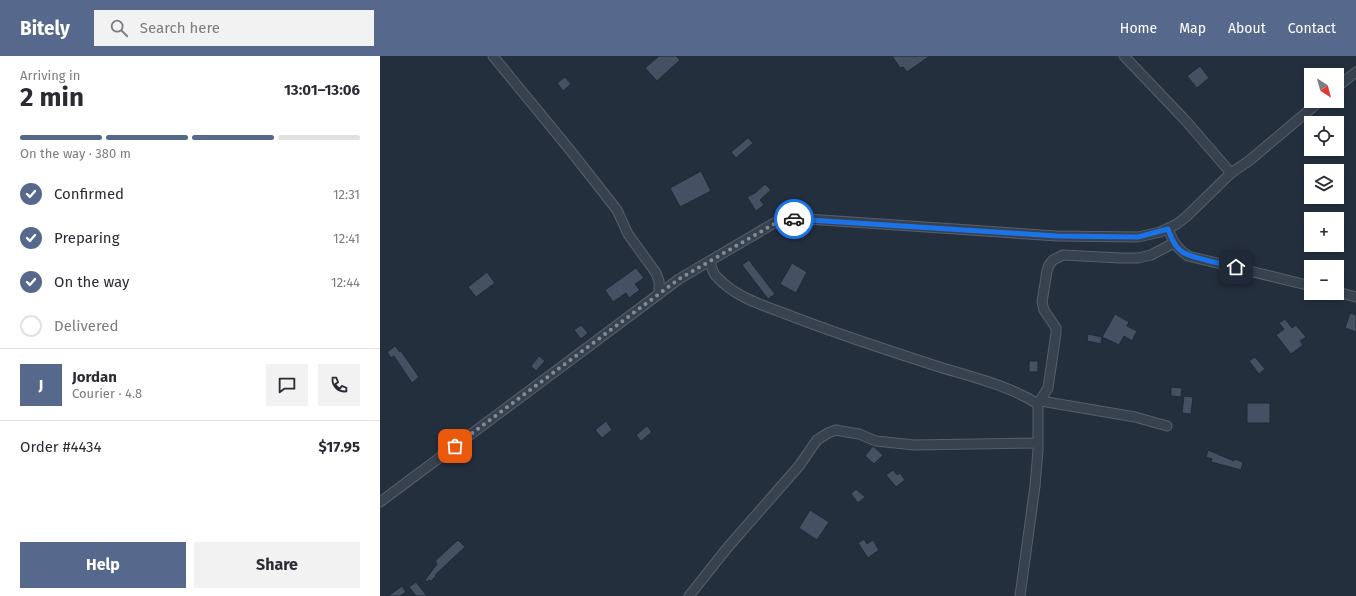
<!DOCTYPE html>
<html lang="en">
<head>
<meta charset="utf-8">
<style>
  body { margin:0; font-family:"Fira Sans",sans-serif; background:#f2f2f3; color:#2b2b33; height:100vh; display:flex; flex-direction:column; font-size:15px; white-space:nowrap }
  * { box-sizing:border-box; margin:0 }
  p { font-size:13px; color:#7c7c81 }
  .icon { flex:none; width:22px; height:22px; fill:none; stroke:currentColor; stroke-width:2; stroke-linecap:round; stroke-linejoin:round }
  .map { position:relative; flex:1; overflow:hidden }
  .side { display:flex; flex-direction:column; background:#fff; width:380px }
  .side>* { flex:none }
  .needle { width:26px; rotate:144deg }
  .tools { position:absolute; left:924px; top:12px; display:grid; gap:8px }
  .tools a { display:grid; place-items:center; width:40px; height:40px; border-radius:0px; background:#fff; box-shadow:0 2px 6px #0003; font-size:20px }
  .pin { position:absolute; display:grid; place-items:center; width:34px; height:34px; color:#fff; margin:-17px; border-radius:8px; box-shadow:0 2px 6px #0006 }
  .courier { position:absolute; display:grid; place-items:center; width:40px; height:40px; margin:-20px; border:3px solid #1a73e8; border-radius:50%; background:#fff; color:#222; box-shadow:0 1px 5px #0007 }
  .headline em { font-style:normal; font-weight:700 }
  .headline div { display:flex; flex-direction:column-reverse }
  .headline { display:flex; align-items:center; justify-content:space-between; height:68px; padding:0 20px }
  h1 { font-size:26px; font-weight:700; line-height:30px }
  .bar { display:grid; grid-template-columns:repeat(4,1fr); gap:6px 4px; align-content:center; height:48px; padding:0 20px }
  .bar i { height:5px; border-radius:3px; background:#e1e1e2 }
  .bar .active { background:#56698c }
  .bar p { grid-column:span 4 }
  .line { display:flex; align-items:center; gap:10px; padding:0 20px; border-top:1px solid #e1e1e2 }
  .line div { flex:1 }
  .round { display:grid; place-items:center; flex:none; width:42px; height:42px; border-radius:0px; background:#f2f2f3 }
  ol { padding:0 20px; list-style:none }
  li { display:flex; align-items:center; gap:12px; height:44px }
  li p { margin-inline-start:auto }
  li .icon { padding:4px; border-radius:50%; background:#56698c; color:#fff; stroke-width:4 }
  li:last-child { color:#7c7c81 }
  li i { width:22px; height:22px; border:2px solid #e1e1e2; border-radius:50% }
  .cta { display:flex; gap:8px; margin-top:auto; padding:8px 20px }
  .cta a { flex:1; height:46px; border-radius:0px; background:#56698c; color:#fff; font-size:16px; font-weight:700; line-height:46px; text-align:center }
  .cta a+a { background:#f2f2f3; color:#2b2b33 }
  header { display:flex; align-items:center; gap:24px; box-sizing:border-box; height:56px; padding:0 20px; background:#56698c; color:#fff }
  header strong { font-size:19px }
  nav { display:flex; gap:22px; margin-inline-start:auto; font-size:14px }
  .search { width:280px; height:36px; background:#f2f2f3; display:flex; align-items:center; gap:10px; box-sizing:border-box; padding:0 14px; border-radius:0px; color:#7c7c81; font-size:15px }
  main { display:flex; flex:1; min-height:0 }
  .map>svg:first-child { display:block }
  .building { fill:#455162; stroke:#1f2835 }
  .lines { fill:none; stroke-linecap:round; stroke-linejoin:round }
  .minor-casing { stroke:#565f6c; stroke-width:11 }
  .minor { stroke:#38414e; stroke-width:9 }
  .done { stroke:#828b98; stroke-width:4; stroke-dasharray:0 7.2 }
  .route { stroke:#1a73e8; stroke-width:5 }
</style>
</head>
<body>
<header>
<strong>Bitely</strong>
<div class="search"><svg class="icon" aria-label="search" viewBox="0 0 24 24"><circle cx="10" cy="10" r="6"/><path d="M15 15l6 6"/></svg>Search here</div>
<nav><a>Home</a><a>Map</a><a>About</a><a>Contact</a></nav>
</header>
<main>
<section class="side">
<div class="headline"><div><h1>2 min</h1><p>Arriving in</p></div><em>13:01–13:06</em></div>
<div class="bar"><i class="active"></i><i class="active"></i><i class="active"></i><i></i><p>On the way · 380 m</p></div>
<ol>
<li><svg class="icon" aria-label="check" viewBox="0 0 24 24"><path d="M5 12l5 5 9-10"/></svg>Confirmed<p>12:31</p></li>
<li><svg class="icon" aria-label="check" viewBox="0 0 24 24"><path d="M5 12l5 5 9-10"/></svg>Preparing<p>12:41</p></li>
<li><svg class="icon" aria-label="check" viewBox="0 0 24 24"><path d="M5 12l5 5 9-10"/></svg>On the way<p>12:44</p></li>
<li><i></i>Delivered</li>
</ol>
<div class="line" style="height:72px"><b class="round" style="background:#56698c;color:#fff">J</b><div><b>Jordan</b><p>Courier · 4.8</p></div><a class="round"><svg class="icon" aria-label="chat" viewBox="0 0 24 24"><path d="M4 5h16v11H9l-5 4z"/></svg></a><a class="round"><svg class="icon" aria-label="phone" viewBox="0 0 24 24"><path d="M5 4h4l2 5-3 2q2 4 5 5l2-3 5 2v4C11 20 4 13 5 4z"/></svg></a></div>
<div class="line" style="height:52px"><div>Order #4434</div><b>$17.95</b></div>
<div class="cta"><a>Help</a><a>Share</a></div>
</section>
<div class="map">
<svg width="976" height="540" viewBox="0 0 976 540">
  <rect width="100%" height="100%" fill="#242f3e"/>
  <g class="building">
    <polygon points="279,0 296,0 300,4 277,25 265,12"/>
    <polygon points="512,0 550,0 527,16 523,11 520,12"/>
    <polygon points="820,10 829,22 817,32 807,20"/>
    <polygon points="185,21 191,28 183,35 177,27"/>
    <polygon points="368,82 373,87 356,102 351,96"/>
    <polygon points="321,115 331,135 300,151 290,132"/>
    <polygon points="385,128 391,134 380,144 384,149 376,155 367,141 375,137"/>
    <polygon points="369,204 395,238 388,243 362,209"/>
    <polygon points="412,207 427,216 416,237 400,228"/>
    <polygon points="256,212 264,222 255,228 260,234 249,242 246,237 233,246 225,234"/>
    <polygon points="107,216 115,227 96,241 88,231"/>
    <polygon points="970,257 976,259 976,276 965,272"/>
    <polygon points="735,258 749,266 747,270 757,275 752,285 744,280 739,289 722,281"/>
    <polygon points="905,263 912,272 916,269 926,281 920,285 923,289 911,298 896,279 904,273 899,267"/>
    <polygon points="201,269 208,277 201,283 194,274"/>
    <polygon points="708,278 722,281 721,288 707,285"/>
    <polygon points="15,290 20,296 21,295 39,321 32,327 14,300 11,302 7,296"/>
    <polygon points="159,300 165,305 156,315 151,310"/>
    <polygon points="875,301 885,313 879,318 869,305"/>
    <rect x="649" y="305" width="9" height="11"/>
    <polygon points="791,331 802,332 801,341 791,340"/>
    <polygon points="804,340 813,341 811,358 802,357"/>
    <rect x="867" y="347" width="23" height="20"/>
    <polygon points="226,365 232,374 222,382 215,374"/>
    <polygon points="267,370 272,376 261,385 256,379"/>
    <polygon points="493,390 503,399 494,408 485,400"/>
    <polygon points="828,394 854,405 854,403 863,406 861,414 831,406 832,403 826,401"/>
    <polygon points="513,414 517,419 520,417 525,424 516,431 506,419"/>
    <polygon points="476,433 485,441 478,447 471,438"/>
    <polygon points="430,454 449,466 437,484 419,472"/>
    <polygon points="484,483 487,488 493,484 499,494 488,502 478,487"/>
    <polygon points="78,484 85,491 55,519 56,520 51,525 49,524 47,526 45,524 57,508 55,505"/>
    <polygon points="36,526 40,531 47,540 36,540 29,531"/>
    <polygon points="22,530 26,536 20,540 8,540"/>
  </g>
  <g class="lines">
    <defs>
      <g id="minor">
        <polyline points="113,0 190,94 237,154 248,178 276,217 279,225 279,238"/>
        <polyline points="744,0 806,65 851,117"/>
        <polyline points="957,31 976,16"/>
        <path d="M 788,173 C 793,185 797,193 808,200 L 931,230"/>
        <path d="M 330,205 C 332,211 332,217 337,221 C 355,241 382,249 406,258 C 454,277 504,293 553,309 C 588,320 626,328 658,348"/>
        <polyline points="957,236 976,241"/>
        <polyline points="661,345 755,361 787,370"/>
        <polyline points="0,446 299,223 401,163 412,162 677,180 758,181 780,176 797,168 807,160 851,117 870,104 940,45"/>
        <polyline points="309,540 348,491 419,410 437,384 448,377 456,374 467,376 479,378 496,385 534,389 657,387"/>
        <polyline points="640,540 655,430 658,394 658,348 668,332 676,277 676,272 664,254 662,246 667,215 669,209 673,204 683,199 741,202 758,202 771,199 794,187"/>
      </g>
    </defs>
    <use href="#minor" class="minor-casing"/>
    <use href="#minor" class="minor"/>
  </g>
  <g class="lines">
    <polyline class="done" points="75,390 299,223 401,164 414,163"/>
    <path class="route" d="M 414,163 L 677,180 L 758,181 L 788,173 C 791,181 794,190 801,195 C 809,202 844,208 856,211"/>
  </g>
</svg>
<div class="tools">
<a><svg class="needle" viewBox="-14 -14 28 28"><path d="M0-13l5 13h-10z" fill="#e53935"/><path d="M0 13l5-13h-10z" fill="#7c7c81"/></svg></a>
<a><svg class="icon" aria-label="locate" viewBox="0 0 24 24"><circle cx="12" cy="12" r="6"/><path d="M12 2v4M12 18v4M2 12h4M18 12h4"/></svg></a>
<a><svg class="icon" aria-label="layers" viewBox="0 0 24 24"><path d="M12 4l9 5-9 5-9-5zM3 14l9 5 9-5"/></svg></a>
<a>+</a>
<a>−</a>
</div>
<div class="pin" style="left:75px;top:390px;background:#ea580c"><svg class="icon" aria-label="bag" viewBox="0 0 24 24"><path d="M5 8h14l-1 12H6zM9 8a3 3 0 0 1 6 0"/></svg></div>
<div class="pin" style="left:856px;top:211px;background:#1f2937"><svg class="icon" aria-label="home" viewBox="0 0 24 24"><path d="M3 11l9-7 9 7M6 9v11h12V9"/></svg></div>
<div class="courier" style="left:414px;top:163px"><svg class="icon" aria-label="car" viewBox="0 0 24 24"><path d="M5 17H2v-5l4-1 3-4h7l3 4 3 1v5h-3M9 17h6M6 11h13"/><circle cx="7" cy="17" r="2"/><circle cx="17" cy="17" r="2"/></svg></div>
</div>
</main>
</body>
</html>
